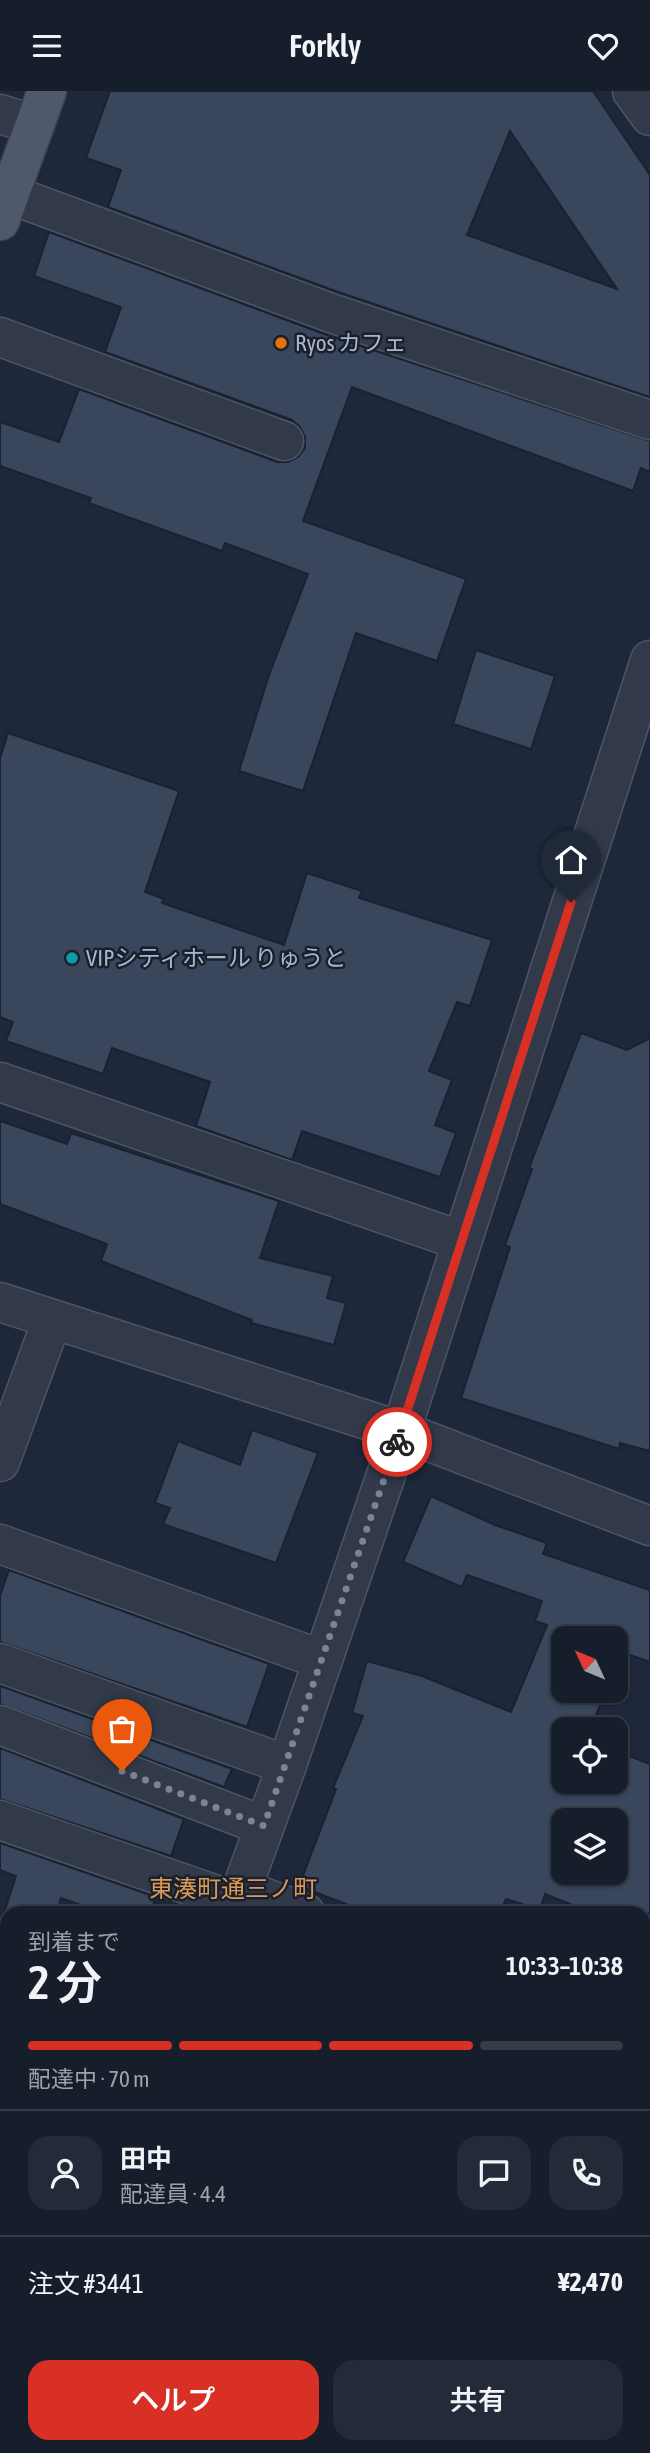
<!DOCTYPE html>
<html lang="ja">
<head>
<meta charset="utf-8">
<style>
  body { margin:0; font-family:"Asap Condensed","Noto Sans JP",sans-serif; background:#232b38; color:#f1f3f6; height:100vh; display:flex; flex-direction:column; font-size:26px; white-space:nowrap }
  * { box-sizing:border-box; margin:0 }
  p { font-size:23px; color:#9ea2a9 }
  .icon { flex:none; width:38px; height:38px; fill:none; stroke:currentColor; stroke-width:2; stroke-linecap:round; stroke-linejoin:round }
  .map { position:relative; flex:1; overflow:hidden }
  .sheet { position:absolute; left:0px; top:1815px; width:651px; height:548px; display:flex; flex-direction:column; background:#161e2c; border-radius:21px 21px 0 0; box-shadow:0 2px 5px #0004,0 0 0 2px #353c48 }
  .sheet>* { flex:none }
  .needle { width:46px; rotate:314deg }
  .controls { position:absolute; left:551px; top:1535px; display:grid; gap:14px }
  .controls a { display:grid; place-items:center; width:77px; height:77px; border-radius:14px; background:#161e2c; box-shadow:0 2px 5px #0004,0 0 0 2px #353c48; font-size:35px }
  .pin { position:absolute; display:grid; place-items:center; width:60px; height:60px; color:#fff; margin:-72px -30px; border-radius:50% 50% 50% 0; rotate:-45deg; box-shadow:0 0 7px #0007 }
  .pin .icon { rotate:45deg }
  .courier { position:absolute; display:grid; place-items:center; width:70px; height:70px; margin:-35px; border:5px solid #d93025; border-radius:50%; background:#fff; color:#222; box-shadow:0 2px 9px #0007 }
  .headline em { font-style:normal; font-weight:600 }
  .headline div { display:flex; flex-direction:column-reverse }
  .headline { display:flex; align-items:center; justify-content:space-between; height:119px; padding:0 28px }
  h1 { font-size:46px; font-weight:600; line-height:52px }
  .bar { display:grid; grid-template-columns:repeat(4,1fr); gap:10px 7px; align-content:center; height:84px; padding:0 28px }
  .bar i { height:9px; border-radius:5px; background:#353c48 }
  .bar .on { background:#d93025 }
  .bar p { grid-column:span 4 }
  .line { display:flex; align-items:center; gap:18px; padding:0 28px; border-top:2px solid #353c48 }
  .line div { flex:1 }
  .round { display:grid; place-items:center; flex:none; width:74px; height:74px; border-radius:21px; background:#232b38 }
  .cta { display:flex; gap:14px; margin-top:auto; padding:14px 28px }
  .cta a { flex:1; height:80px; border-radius:21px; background:#d93025; color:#fff; font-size:28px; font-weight:600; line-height:80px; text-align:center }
  .cta a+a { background:#232b38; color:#f1f3f6 }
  header { display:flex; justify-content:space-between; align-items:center; height:91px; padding:0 28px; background:#161e2c; font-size:32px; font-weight:600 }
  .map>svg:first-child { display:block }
  .building { fill:#3a465b; stroke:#1a2231; stroke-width:2; fill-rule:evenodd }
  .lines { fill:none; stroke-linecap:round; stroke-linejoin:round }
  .minor-casing { stroke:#4c5565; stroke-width:41 }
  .major-casing { stroke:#3b4354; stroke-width:41 }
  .minor { stroke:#323a4a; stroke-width:38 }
  .major { stroke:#50596b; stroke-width:38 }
  .done { stroke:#7a8496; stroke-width:7; stroke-dasharray:0 12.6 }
  .route { stroke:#d93025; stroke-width:9 }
  .food-dot { fill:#e8710a; stroke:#18202f; stroke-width:2.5 }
  .culture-dot { fill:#0f9aa8; stroke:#18202f; stroke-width:2.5 }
  .labels { text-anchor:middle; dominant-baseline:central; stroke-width:5; stroke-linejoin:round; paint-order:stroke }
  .poi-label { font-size:23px; fill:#acb5c7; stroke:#18202f; text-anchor:start }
  .neighbourhood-label { font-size:24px; fill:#de9850; stroke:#18202f }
</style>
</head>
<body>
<header><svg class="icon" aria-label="menu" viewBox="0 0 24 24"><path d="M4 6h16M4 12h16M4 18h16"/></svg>Forkly<svg class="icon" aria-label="heart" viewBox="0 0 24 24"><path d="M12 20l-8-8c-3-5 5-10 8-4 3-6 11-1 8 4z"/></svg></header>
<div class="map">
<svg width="650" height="2362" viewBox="0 0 650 2362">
  <rect width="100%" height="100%" fill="#1e283a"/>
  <g class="building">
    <path d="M 110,0 L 593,0 L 650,84 L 650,306 L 338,201 L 108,116 L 121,79 L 86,67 ZM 510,40 L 617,198 L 467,144 Z"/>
    <polygon points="49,141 324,243 650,350 650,381 641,377 633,400 352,296 303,430 466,488 437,570 356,542 303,700 239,680 269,584 308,483 225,452 222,460 89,412 91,407 0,375 0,331 59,351 79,298 277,371 288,371 298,366 305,357 305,346 300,336 292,329 105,261 121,216 34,185"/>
    <polygon points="476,559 555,585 531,658 453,633"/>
    <polygon points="8,642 179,700 145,801 164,808 162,812 284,854 307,782 362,800 359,807 492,849 470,915 457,911 429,980 452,989 435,1034 456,1042 440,1086 302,1040 292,1069 196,1035 210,991 112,957 103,983 6,950 13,931 0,926 0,667"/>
    <polygon points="581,942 627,959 650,947 650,1360 620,1352 619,1358 461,1307 510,1156 505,1154 532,1078 529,1077"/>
    <polygon points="0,1030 67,1053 71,1042 279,1110 260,1167 333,1185 327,1207 346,1212 334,1254 251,1232 252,1229 101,1170 107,1153 0,1113"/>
    <polygon points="252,1339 318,1362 276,1472 163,1433 170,1417 155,1412 178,1350 240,1374"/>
    <path d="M 431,1405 L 495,1434 L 547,1452 L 543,1463 L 650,1499 L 650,1571 L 622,1561 L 616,1574 L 616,1547 L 564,1547 L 564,1600 L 606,1600 L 590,1638 L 564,1638 L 564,1690 L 616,1690 L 616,1660 L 650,1673 L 650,1822 L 593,1822 L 545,1803 L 540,1819 L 506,1808 L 500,1822 L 369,1822 L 299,1795 L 336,1698 L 333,1697 L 363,1625 L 352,1622 L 367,1570 L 422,1585 L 511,1621 L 547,1534 L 535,1530 L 542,1510 L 467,1484 L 462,1496 L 403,1471 ZM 564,1729 L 616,1729 L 616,1782 L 564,1782 Z"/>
    <polygon points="9,1479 269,1573 247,1636 0,1551 0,1505"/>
    <polygon points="0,1595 232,1678 224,1696 0,1613"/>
    <polygon points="0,1657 184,1728 171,1765 0,1708"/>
    <polygon points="0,1752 156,1806 150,1822 103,1822 61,1807 57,1822 4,1822 16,1785 0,1779"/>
  </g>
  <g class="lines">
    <defs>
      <g id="minor">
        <polyline points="632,0 650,25"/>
        <polyline points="0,23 35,34"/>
        <polyline points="9,103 331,222 650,329"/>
        <polyline points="0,246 284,350"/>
        <polyline points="0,991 462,1150"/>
        <polyline points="0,1211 401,1340 650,1435"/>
        <polyline points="0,1371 52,1229"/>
        <polyline points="0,1453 323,1569"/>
        <polyline points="0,1572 287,1674"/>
        <polyline points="0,1634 264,1735"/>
        <polyline points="0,1729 237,1811"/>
        <polyline points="242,1798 305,1822"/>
        <polyline points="233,1822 287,1674 401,1340 650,569"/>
        <polyline points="0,1867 7,1870"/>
        <polyline points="0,1912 7,1915"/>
        <polyline points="644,1958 648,1950"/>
        <polyline points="644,2027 650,2030"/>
        <polyline points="644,2167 650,2169"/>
        <polyline points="0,2219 7,2222"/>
        <polyline points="644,2227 650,2229"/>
        <polyline points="360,2356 377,2362"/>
        <polyline points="32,2362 34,2356"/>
        <polyline points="492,2362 494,2356"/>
      </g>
      <polyline id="major" points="0,130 47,0"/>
    </defs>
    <use href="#minor" class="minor-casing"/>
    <use href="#major" class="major-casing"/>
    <use href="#minor" class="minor"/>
    <use href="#major" class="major"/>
  </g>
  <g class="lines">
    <polyline class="done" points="122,1680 264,1735 397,1351"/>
    <polyline class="route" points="397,1351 571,811"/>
  </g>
  <circle class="food-dot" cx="281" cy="252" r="7"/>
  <circle class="culture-dot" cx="72" cy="867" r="7"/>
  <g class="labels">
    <g class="poi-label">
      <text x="295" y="252">Ryos カフェ</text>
      <text x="86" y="867">VIPシティホール りゅうと</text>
    </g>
    <g class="neighbourhood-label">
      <text x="233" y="1797">東湊町通三ノ町</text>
    </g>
  </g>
</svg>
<div class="controls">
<a><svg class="needle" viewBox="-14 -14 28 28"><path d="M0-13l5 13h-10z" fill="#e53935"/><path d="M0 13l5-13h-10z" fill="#9ea2a9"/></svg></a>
<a><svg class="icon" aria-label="locate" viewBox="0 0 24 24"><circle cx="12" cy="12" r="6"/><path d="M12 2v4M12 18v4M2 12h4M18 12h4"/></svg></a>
<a><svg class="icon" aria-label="layers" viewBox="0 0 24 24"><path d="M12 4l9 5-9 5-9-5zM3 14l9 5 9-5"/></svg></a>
</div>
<div class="pin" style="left:122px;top:1680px;background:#ea580c"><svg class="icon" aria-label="bag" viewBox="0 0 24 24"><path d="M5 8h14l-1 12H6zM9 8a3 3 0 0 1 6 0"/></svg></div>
<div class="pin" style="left:571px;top:811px;background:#1f2937"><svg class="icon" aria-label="home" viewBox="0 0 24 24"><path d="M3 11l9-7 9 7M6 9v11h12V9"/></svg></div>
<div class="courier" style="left:397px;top:1351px"><svg class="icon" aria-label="bike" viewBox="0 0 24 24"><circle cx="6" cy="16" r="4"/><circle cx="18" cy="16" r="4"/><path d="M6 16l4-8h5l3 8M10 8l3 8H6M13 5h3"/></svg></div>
<section class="sheet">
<div class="headline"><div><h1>2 分</h1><p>到着まで</p></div><em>10:33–10:38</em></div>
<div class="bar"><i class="on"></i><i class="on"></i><i class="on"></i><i></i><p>配達中 · 70 m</p></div>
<div class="line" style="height:126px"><a class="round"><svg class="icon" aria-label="person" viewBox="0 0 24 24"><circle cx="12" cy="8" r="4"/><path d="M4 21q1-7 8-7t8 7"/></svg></a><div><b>田中</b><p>配達員 · 4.4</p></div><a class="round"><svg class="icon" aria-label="chat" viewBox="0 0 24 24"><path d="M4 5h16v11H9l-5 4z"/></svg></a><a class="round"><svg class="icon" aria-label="phone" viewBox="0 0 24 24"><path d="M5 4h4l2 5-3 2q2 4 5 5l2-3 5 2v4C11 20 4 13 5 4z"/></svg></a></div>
<div class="line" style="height:91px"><div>注文 #3441</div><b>¥2,470</b></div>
<div class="cta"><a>ヘルプ</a><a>共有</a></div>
</section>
</div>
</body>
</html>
